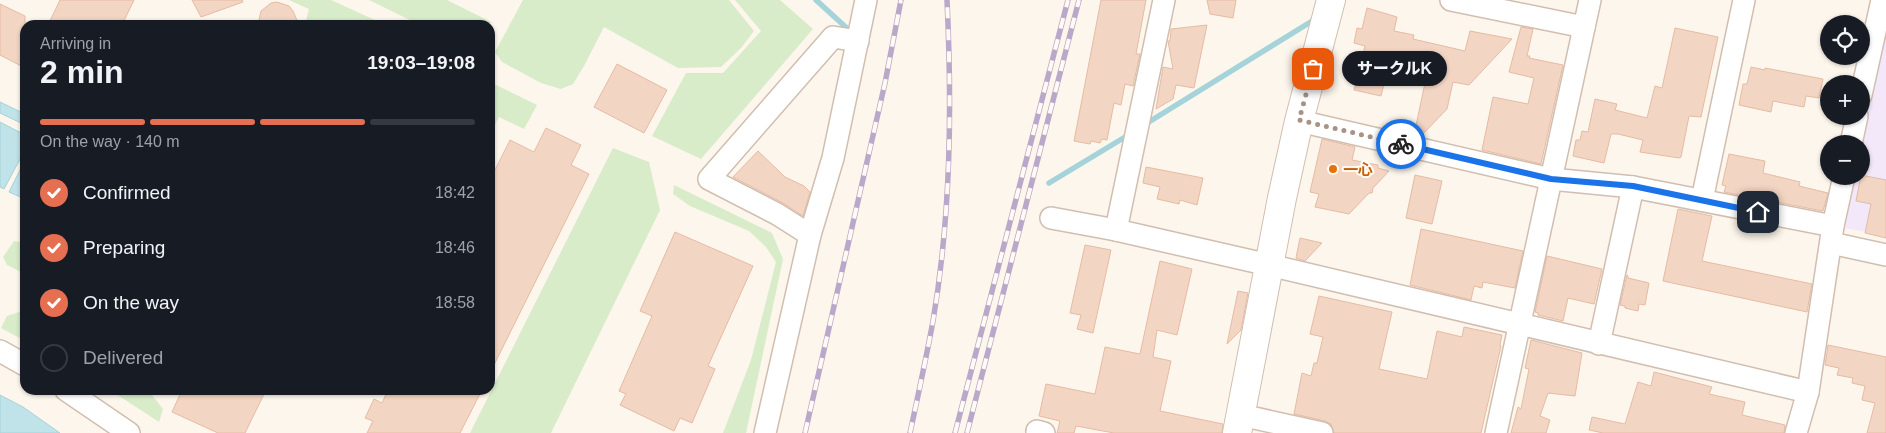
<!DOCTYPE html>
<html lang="en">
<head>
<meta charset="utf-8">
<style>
  body { margin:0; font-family:Helvetica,"Noto Sans JP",sans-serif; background:#20242c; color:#f1f3f6; height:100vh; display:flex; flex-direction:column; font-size:19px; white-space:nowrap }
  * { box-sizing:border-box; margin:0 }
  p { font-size:16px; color:#9ea1a6 }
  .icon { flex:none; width:28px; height:28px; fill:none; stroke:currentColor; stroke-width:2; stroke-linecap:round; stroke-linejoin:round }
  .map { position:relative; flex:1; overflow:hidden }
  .drawer { position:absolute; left:20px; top:20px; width:475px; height:375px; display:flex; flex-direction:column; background:#171b24; border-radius:15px; box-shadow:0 1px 4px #0004 }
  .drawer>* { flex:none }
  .fabs { position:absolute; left:1820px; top:15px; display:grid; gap:10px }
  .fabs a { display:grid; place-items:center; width:50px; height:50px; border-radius:50%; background:#171b24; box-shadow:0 1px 4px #0004; font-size:25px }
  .pin { position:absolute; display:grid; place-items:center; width:42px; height:42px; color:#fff; margin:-21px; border-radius:10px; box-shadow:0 2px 8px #0006 }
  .courier { position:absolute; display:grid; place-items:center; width:50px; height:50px; margin:-25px; border:4px solid #1a73e8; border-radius:50%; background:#fff; color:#222; box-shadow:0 1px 6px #0007 }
  .bubble { position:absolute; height:35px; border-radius:18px; background:#171b24; box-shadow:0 1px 4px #0004; font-size:16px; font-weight:800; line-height:35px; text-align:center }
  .headline em { font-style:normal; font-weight:800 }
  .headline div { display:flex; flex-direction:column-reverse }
  .headline { display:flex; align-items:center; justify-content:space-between; height:85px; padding:0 20px }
  h1 { font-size:32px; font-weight:800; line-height:38px }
  .bar { display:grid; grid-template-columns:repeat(4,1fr); gap:8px 5px; align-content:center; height:60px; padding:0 20px }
  .bar i { height:6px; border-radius:4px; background:#363941 }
  .bar .on { background:#e76f51 }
  .bar p { grid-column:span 4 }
  ol { padding:0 20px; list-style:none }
  li { display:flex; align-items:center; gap:15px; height:55px }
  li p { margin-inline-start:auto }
  li .icon { padding:5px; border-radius:50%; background:#e76f51; color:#fff; stroke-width:4 }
  li:last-child { color:#9ea1a6 }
  li i { width:28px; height:28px; border:2px solid #363941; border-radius:50% }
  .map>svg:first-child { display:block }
  .education { fill:#f3e8fa }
  .green { fill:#d8ecc9 }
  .water { fill:#bfe3e8; stroke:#a5d3da }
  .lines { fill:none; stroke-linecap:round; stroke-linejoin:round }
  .stream { stroke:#a5d3da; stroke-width:5.5 }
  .building { fill:#f3d5c3; stroke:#e6bba3 }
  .minor-casing { stroke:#d1beb0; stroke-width:24 }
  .tertiary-casing { stroke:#d1beb0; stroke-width:30 }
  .minor { stroke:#fff; stroke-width:21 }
  .tertiary { stroke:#fff; stroke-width:28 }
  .rail-casing { stroke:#b9a8c9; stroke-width:5.5 }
  .rail { stroke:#fffaf3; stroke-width:4; stroke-dasharray:11; stroke-linecap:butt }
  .done { stroke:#a89285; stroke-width:5; stroke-dasharray:0 9 }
  .route { stroke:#1a73e8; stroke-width:6 }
  .food-dot { fill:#e8710a; stroke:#fffaf3; stroke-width:2 }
  .labels { text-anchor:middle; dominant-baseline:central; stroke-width:4; stroke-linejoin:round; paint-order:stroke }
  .food-label { font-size:15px; font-weight:bold; fill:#c56008; stroke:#fffaf3; text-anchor:start }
</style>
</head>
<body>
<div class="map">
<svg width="1886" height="433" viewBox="0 0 1886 433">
  <rect width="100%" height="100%" fill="#fdf6ec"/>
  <polygon class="education" points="1886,17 1886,235 1843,228 1853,176 1861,176 1860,144"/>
  <g class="green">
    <polygon points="289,0 331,0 386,25 305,25 309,9"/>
    <polygon points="369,0 447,0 491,22 489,25 420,25"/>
    <polygon points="523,0 729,0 754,31 741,48 721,67 678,68 604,27 584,66 573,84 561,89 541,83 502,62 495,52"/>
    <polygon points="735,0 780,0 813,29 701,159 652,136 686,73 723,73 761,31"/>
    <polygon points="490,82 537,105 524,129 499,117 491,132 490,131"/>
    <polygon points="613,148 649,162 660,210 551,433 470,433"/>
    <polygon points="674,185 772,233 783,259 746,433 723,433 751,360 776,262 766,247 749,231 690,206 673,194"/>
    <polygon points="14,241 25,243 25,274 7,265 3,257"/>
    <polygon points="19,312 25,312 25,341 1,328 7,316"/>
    <polygon points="110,390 148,390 163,409 159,422"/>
  </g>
  <g class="water">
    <polygon points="0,102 25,114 25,125 0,113"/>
    <polygon points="0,122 25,135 25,150 4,189 0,187"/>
    <polygon points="25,160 25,199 9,192"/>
    <polygon points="0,395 23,407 60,433 0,433"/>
  </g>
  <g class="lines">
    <g class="stream">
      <polyline points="816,0 850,31"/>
      <polyline points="1144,125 1317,18"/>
      <polyline points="1049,183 1130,134"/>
    </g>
  </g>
  <g class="building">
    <polygon points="60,0 134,0 122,25 48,25"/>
    <polygon points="192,0 242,0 243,2 201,17"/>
    <polygon points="1101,0 1146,0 1136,54 1140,54 1133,86 1125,84 1121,105 1114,103 1107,140 1102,139 1100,143 1091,141 1090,144 1074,141"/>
    <polygon points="1207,0 1236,0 1233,18 1210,14"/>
    <polygon points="277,2 289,6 293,11 299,25 258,25 261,11 271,3"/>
    <polygon points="0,4 25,16 25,68 0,55"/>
    <polygon points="1367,8 1397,17 1394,31 1414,35 1413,39 1465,51 1470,31 1512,39 1469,85 1453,82 1447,109 1421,136 1414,135 1428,69 1390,60 1381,96 1354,90 1365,46 1354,43 1357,28 1362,29"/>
    <polygon points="1207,25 1194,88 1176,85 1173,99 1156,109 1163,67 1173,69 1168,41 1170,41 1171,29"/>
    <polygon points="1521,27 1533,29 1527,56 1530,56 1529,58 1563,65 1541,164 1482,150 1493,97 1528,104 1534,78 1509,72"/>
    <polygon points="1675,28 1718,37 1701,117 1689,116 1681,157 1679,158 1640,152 1643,140 1618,134 1611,134 1604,163 1573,156 1576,140 1580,140 1582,131 1588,132 1595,99 1617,104 1615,110 1647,118 1655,86 1662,88"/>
    <polygon points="617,64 667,90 644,133 594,107"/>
    <polygon points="1751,67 1765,70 1765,68 1823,79 1819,98 1806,96 1804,107 1773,101 1771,112 1739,105 1743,84 1747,84"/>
    <polygon points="546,128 581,145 571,165 589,174 490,373 490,180 510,140 534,152"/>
    <polygon points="1322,139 1355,147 1352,160 1378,165 1378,168 1389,171 1373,188 1372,193 1369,193 1349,214 1315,207 1319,194 1310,192"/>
    <polygon points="758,151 785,177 804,186 810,192 803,216 783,203 733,177"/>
    <polygon points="1729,154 1765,161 1763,173 1800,182 1799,186 1828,193 1823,211 1724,192 1726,186 1722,185"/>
    <polygon points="1146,167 1203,178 1197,205 1180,200 1179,204 1157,199 1160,187 1143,183"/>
    <polygon points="1415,175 1442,181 1432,224 1406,218"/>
    <polygon points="1861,175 1886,180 1886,238 1865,233 1871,204 1856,201"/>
    <polygon points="1678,209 1712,216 1702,261 1812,284 1807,312 1663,281"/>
    <polygon points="1421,229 1523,251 1515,288 1483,282 1482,288 1474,286 1471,300 1410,285"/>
    <polygon points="675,232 753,266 708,366 715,369 692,423 680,418 674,431 620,405 626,394 619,391 652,316 640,311"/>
    <polygon points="1300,238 1322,243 1305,261 1296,258"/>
    <polygon points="1085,245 1111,250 1093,333 1077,329 1081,315 1070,313"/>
    <polygon points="1547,256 1602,269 1594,304 1568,298 1563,321 1538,315 1538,313 1535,312"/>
    <polygon points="1160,261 1192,269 1177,335 1157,330 1153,357 1171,361 1160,411 1223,424 1222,433 1114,433 1076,426 1074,433 1057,433 1060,421 1039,416 1046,384 1095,394 1105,347 1140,354"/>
    <polygon points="1627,275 1628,276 1628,278 1649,283 1645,305 1639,304 1638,311 1625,308 1625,306 1620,305"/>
    <polygon points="1238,291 1248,293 1241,330 1227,344"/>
    <polygon points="1319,296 1392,312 1379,369 1427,379 1437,331 1462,337 1464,327 1502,335 1500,345 1501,346 1481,433 1334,433 1331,424 1325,421 1294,414 1302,373 1311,376 1314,363 1317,363 1323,337 1310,334"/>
    <polygon points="1531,340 1582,353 1575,396 1548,393 1540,416 1550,420 1546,433 1511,433 1518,407 1521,409 1529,369 1525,368"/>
    <polygon points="1828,345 1886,357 1886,433 1867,433 1875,403 1862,400 1865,386 1852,383 1853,378 1837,375 1839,368 1825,365"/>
    <polygon points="1654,372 1712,387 1709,394 1745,402 1742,415 1785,425 1784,433 1603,433 1589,430 1592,417 1625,424 1638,382 1651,386"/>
    <polygon points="182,390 266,390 245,433 218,433 172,412"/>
    <polygon points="388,390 482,390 460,433 367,433 373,421 365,418 374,399 382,403"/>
  </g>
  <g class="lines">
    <defs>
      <g id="minor">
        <polyline points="1451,0 1584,27"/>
        <polyline points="1861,95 1882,0"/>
        <polyline points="1299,121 1551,179 1633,187 1833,226"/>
        <polyline points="1851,144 1857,116"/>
        <polyline points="1702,200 1744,0"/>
        <polyline points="1051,218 1116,230 1269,265 1808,392"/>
        <polyline points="1116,230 1164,0"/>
        <polyline points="810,235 777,214 709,179 833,37 858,41"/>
        <polyline points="1831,243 1886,255"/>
        <polyline points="1599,344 1633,187"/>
        <polyline points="0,351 25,365"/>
        <polyline points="66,390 129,433"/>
        <polyline points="1241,415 1322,433"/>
        <polyline points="765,433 810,235 833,158 866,0"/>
        <polyline points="1037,433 1037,431 1044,433"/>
        <polyline points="1496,433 1590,0"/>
        <polyline points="1796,433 1808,392 1833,226 1844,176"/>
      </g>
      <polyline id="tertiary" points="1237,433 1282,198 1299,121 1331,0"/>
    </defs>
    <use href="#minor" class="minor-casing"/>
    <use href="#tertiary" class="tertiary-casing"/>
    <use href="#minor" class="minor"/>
    <use href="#tertiary" class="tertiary"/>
    <defs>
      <g id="rail">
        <polyline points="805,433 885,83 901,0"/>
        <path d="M 910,433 C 918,396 926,359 933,321 C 951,215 952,107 947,0"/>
        <polyline points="955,433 1068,0"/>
        <polyline points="967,433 1079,0"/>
      </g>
    </defs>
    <use href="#rail" class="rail-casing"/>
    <use href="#rail" class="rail"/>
  </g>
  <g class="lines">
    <polyline class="done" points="1313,69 1299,120 1401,144"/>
    <polyline class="route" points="1401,144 1551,179 1633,186 1758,212"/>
  </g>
  <circle class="food-dot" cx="1333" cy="169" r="5"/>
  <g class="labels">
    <g class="food-label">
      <text x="1343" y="169">一心</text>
    </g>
  </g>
</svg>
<div class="fabs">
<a><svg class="icon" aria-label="locate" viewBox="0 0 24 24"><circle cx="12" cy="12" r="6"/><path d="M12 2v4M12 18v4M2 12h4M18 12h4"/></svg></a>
<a>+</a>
<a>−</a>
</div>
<div class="pin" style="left:1313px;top:69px;background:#ea580c"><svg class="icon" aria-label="bag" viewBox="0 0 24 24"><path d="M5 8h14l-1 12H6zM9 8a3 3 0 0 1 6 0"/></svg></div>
<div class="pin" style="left:1758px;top:212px;background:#1f2937"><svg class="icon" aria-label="home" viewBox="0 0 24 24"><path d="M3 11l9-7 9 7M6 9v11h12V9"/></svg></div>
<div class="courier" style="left:1401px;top:144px"><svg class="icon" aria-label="bike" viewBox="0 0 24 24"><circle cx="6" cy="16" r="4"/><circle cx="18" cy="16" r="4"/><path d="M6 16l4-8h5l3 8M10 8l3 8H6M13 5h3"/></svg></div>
<div class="bubble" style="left:1342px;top:51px;width:105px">サークルK</div>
<section class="drawer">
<div class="headline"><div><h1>2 min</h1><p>Arriving in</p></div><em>19:03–19:08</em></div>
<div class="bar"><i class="on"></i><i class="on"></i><i class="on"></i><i></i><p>On the way · 140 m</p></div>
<ol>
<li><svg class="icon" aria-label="check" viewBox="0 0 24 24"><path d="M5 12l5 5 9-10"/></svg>Confirmed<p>18:42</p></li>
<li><svg class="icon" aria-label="check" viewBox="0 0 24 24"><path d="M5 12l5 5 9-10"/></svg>Preparing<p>18:46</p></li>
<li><svg class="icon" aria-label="check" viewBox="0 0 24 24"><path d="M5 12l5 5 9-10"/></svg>On the way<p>18:58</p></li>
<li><i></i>Delivered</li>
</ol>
</section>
</div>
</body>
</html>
